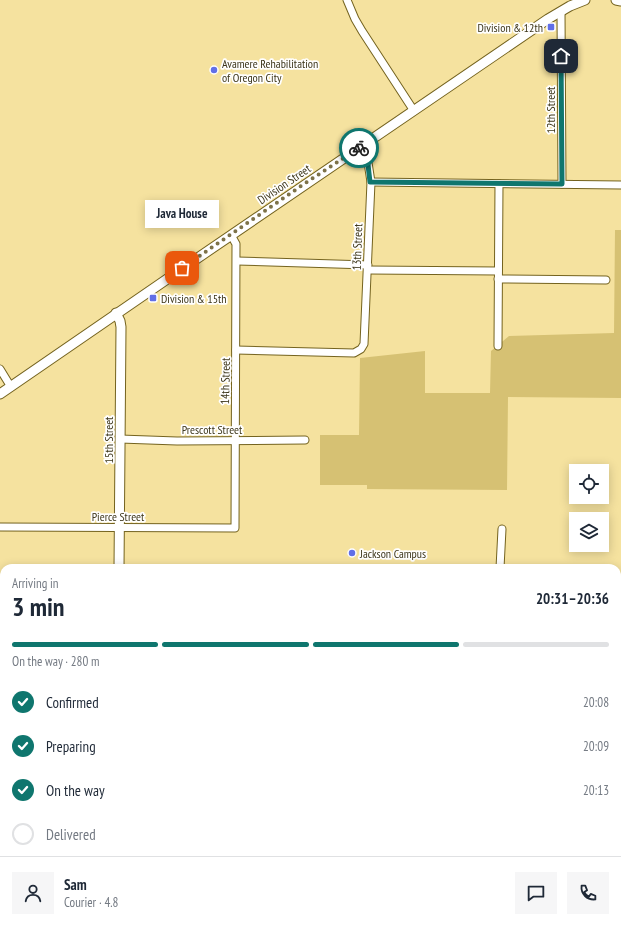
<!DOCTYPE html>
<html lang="en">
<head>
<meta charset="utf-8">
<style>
  body { margin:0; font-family:"PT Sans Narrow",sans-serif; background:#f6f6f7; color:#1f2937; height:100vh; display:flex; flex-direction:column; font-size:15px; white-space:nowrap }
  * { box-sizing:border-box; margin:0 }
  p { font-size:13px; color:#747a83 }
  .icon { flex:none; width:22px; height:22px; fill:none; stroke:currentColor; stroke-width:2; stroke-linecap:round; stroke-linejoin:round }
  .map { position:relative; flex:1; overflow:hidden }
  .details { position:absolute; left:0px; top:564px; width:621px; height:372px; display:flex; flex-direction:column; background:#fff; border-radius:12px 12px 0 0; box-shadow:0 2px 10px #0003 }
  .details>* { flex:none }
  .tools { position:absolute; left:569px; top:464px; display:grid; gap:8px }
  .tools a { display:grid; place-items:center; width:40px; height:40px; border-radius:0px; background:#fff; box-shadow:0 2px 10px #0003; font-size:20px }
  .pin { position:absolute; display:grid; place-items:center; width:34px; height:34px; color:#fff; margin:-17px; border-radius:8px; box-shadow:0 2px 6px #0006 }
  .courier { position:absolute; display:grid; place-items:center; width:40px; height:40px; margin:-20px; border:3px solid #0f766e; border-radius:50%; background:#fff; color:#222; box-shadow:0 1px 5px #0007 }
  .bubble { position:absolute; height:28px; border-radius:0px; background:#fff; box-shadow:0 2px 10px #0003; font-size:13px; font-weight:700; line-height:28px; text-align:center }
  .summary em { font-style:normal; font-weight:700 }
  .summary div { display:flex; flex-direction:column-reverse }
  .summary { display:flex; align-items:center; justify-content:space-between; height:68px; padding:0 12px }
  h1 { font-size:26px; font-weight:700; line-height:30px }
  .bar { display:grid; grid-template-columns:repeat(4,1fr); gap:6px 4px; align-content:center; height:48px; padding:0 12px }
  .bar i { height:5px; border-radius:3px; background:#e0e1e3 }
  .bar .on { background:#0f766e }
  .bar p { grid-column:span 4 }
  .line { display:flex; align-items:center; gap:10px; padding:0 12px; border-top:1px solid #e0e1e3 }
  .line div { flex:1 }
  .round { display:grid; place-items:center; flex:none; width:42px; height:42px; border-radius:0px; background:#f6f6f7 }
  ol { padding:0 12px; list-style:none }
  li { display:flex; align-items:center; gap:12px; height:44px }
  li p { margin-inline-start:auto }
  li .icon { padding:4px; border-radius:50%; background:#0f766e; color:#fff; stroke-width:4 }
  li:last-child { color:#747a83 }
  li i { width:22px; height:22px; border:2px solid #e0e1e3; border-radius:50% }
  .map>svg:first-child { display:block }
  .green { fill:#d6c173 }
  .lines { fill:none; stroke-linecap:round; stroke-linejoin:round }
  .street-casing { stroke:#74631f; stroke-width:9 }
  .secondary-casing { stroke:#74631f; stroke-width:11 }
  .street { stroke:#fff; stroke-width:7 }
  .secondary { stroke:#fff; stroke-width:9 }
  .done { stroke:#7d7249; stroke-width:4; stroke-dasharray:0 7.2 }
  .route { stroke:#0f766e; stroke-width:5 }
  .poi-dot { fill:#616fe7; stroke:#fff; stroke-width:1.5 }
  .labels { text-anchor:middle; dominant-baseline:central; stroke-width:3.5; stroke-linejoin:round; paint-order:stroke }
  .poi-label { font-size:12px; fill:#3d361a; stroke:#fff; text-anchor:start }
  .street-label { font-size:12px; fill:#3d361a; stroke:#fff }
</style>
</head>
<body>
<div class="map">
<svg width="621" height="936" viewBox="0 0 621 936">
  <rect width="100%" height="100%" fill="#f5e29f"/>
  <g class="green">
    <polygon points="615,230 621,230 621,398 508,397 507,490 367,489 367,485 320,485 320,435 359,435 360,358 425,351 425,393 490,393 491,351 509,336 614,333"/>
    <polygon points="617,839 621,840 621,899 617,899"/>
  </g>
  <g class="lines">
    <defs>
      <g id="street">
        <polyline points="347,0 355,19 362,31 414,111"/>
        <polyline points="561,11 562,184"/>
        <polyline points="371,182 621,185"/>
        <polyline points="237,261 368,265"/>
        <polyline points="368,270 498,271"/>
        <polyline points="498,279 606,280"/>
        <polyline points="498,346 499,184"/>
        <polyline points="236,350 354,353 361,349 364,344 371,182 367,156 361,147"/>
        <polyline points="0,369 11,387"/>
        <polyline points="120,439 177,441 305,440"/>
        <polyline points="0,527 235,528 236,244 231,235"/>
        <polyline points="500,568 502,529"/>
        <polyline points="0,615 4,615"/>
        <polyline points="617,699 621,700"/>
        <polyline points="0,706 4,706"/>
        <polyline points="0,793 4,793"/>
        <polyline points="617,798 621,798"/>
        <polyline points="0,908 4,908"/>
        <polyline points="234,936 234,932"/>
        <polyline points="364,936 364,932"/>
      </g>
      <g id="secondary">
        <polyline points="616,0 621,1"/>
        <polyline points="116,313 120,321 121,327 119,568"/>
        <path d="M 0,394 C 182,268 365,144 548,19 L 570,6 L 585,0"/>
        <polyline points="617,595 621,596"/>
        <polyline points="110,936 110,932"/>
        <polyline points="493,936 493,932"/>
      </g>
    </defs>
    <use href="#street" class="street-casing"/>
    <use href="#secondary" class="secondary-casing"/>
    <use href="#street" class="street"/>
    <use href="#secondary" class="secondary"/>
  </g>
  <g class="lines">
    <polyline class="done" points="182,268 304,184 359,148"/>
    <polyline class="route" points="359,148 361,147 367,156 370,182 562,184 561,56"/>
  </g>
  <g class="poi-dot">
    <rect x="547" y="23" width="8" height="8" rx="2"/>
    <circle cx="214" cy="70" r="4"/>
    <rect x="149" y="294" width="8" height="8" rx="2"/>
    <circle cx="352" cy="553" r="4"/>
  </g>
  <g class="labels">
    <g class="poi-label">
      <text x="543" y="27" text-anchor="end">Division &amp; 12th</text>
      <text x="222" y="63">Avamere Rehabilitation<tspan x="222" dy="14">of Oregon City</tspan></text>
      <text x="161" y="298">Division &amp; 15th</text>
      <text x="360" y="553">Jackson Campus</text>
    </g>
    <g class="street-label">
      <text transform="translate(550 110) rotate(-90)">12th Street</text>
      <text transform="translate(284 184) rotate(-34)">Division Street</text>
      <text transform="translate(357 247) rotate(-88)">13th Street</text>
      <text transform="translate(225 381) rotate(-89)">14th Street</text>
      <text x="212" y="429">Prescott Street</text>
      <text transform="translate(108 440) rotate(-90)">15th Street</text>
      <text x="118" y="516">Pierce Street</text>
    </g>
  </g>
</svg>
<div class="tools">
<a><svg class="icon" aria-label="locate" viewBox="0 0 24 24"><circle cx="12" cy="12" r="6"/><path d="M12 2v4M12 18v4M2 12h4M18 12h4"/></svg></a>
<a><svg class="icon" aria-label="layers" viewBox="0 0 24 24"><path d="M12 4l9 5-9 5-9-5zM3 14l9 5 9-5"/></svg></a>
</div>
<div class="pin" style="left:182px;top:268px;background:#ea580c"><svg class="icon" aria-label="bag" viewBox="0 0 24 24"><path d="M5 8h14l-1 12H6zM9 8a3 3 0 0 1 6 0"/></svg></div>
<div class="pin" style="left:561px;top:56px;background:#1f2937"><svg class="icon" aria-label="home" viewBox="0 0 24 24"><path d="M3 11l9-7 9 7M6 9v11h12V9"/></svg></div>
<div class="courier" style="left:359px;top:148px"><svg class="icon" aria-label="bike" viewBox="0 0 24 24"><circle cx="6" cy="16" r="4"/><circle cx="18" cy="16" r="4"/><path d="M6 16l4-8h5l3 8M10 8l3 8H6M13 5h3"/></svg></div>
<div class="bubble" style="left:145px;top:200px;width:74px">Java House</div>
<section class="details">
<div class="summary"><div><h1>3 min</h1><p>Arriving in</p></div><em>20:31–20:36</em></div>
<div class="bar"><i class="on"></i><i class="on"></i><i class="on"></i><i></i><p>On the way · 280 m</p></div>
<ol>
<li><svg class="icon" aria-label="check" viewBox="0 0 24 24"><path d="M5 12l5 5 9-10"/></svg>Confirmed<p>20:08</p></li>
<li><svg class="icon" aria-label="check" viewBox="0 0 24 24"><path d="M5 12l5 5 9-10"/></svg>Preparing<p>20:09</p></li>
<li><svg class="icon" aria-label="check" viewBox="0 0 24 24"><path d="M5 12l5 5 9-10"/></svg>On the way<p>20:13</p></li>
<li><i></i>Delivered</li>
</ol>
<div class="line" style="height:72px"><a class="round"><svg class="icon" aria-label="person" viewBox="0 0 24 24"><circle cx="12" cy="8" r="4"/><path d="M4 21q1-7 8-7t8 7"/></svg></a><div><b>Sam</b><p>Courier · 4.8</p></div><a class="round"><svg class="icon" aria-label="chat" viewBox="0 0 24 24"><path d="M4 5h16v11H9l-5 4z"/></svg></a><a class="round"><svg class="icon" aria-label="phone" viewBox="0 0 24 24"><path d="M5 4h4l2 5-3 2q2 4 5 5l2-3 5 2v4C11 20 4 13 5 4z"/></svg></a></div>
</section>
</div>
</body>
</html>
